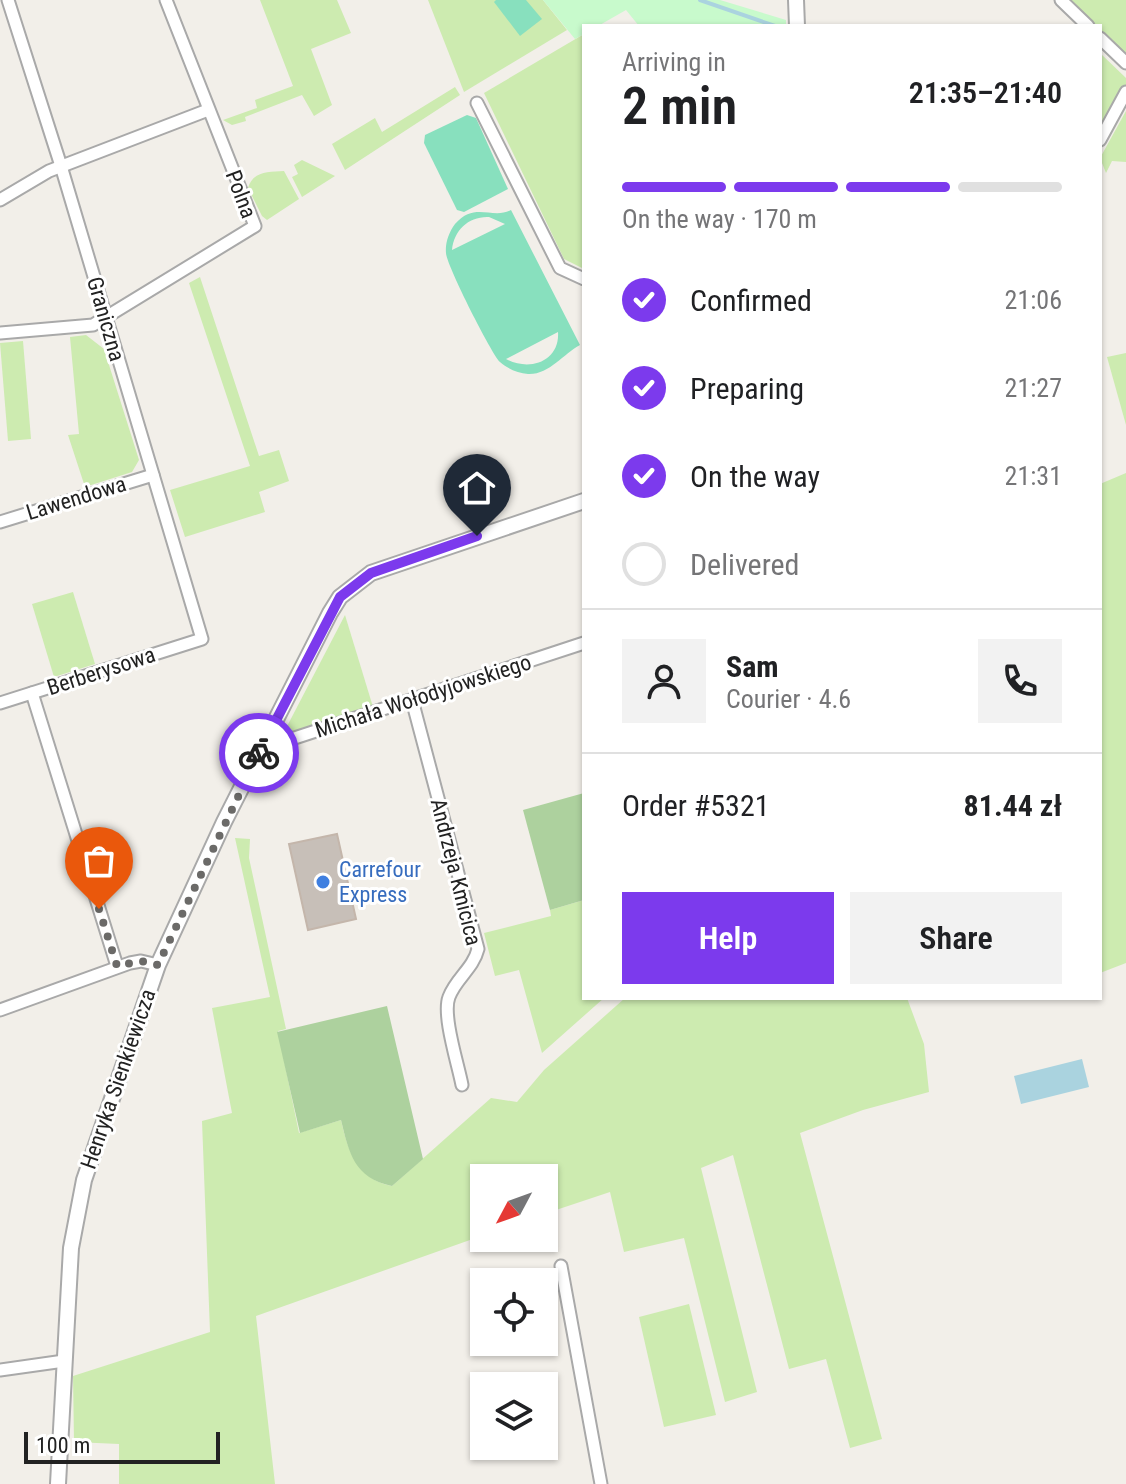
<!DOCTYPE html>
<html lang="en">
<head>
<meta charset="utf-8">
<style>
  body { margin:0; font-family:"Roboto Condensed",sans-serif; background:#f2f2f2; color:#202124; height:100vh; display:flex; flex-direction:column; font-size:30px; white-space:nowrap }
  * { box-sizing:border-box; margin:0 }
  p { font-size:26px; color:#757577 }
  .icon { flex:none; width:44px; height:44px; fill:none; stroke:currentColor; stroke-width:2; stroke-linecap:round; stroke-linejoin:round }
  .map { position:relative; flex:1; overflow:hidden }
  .details { position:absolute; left:582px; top:24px; width:520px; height:976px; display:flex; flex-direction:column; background:#fff; border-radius:0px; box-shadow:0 2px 6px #0004 }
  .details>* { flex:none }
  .needle { width:52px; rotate:229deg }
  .tools { position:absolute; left:470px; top:1164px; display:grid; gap:16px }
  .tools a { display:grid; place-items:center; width:88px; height:88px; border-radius:0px; background:#fff; box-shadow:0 2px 6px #0004; font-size:40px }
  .scale { position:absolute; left:24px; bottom:20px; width:196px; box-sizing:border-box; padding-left:8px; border:4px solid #222; border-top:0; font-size:22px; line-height:28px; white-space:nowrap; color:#222; -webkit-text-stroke:6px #fff; paint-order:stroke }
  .pin { position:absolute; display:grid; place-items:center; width:68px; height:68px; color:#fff; margin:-82px -34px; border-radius:50% 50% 50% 0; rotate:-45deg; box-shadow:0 0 8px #0007 }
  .pin .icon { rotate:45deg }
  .courier { position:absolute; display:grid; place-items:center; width:80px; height:80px; margin:-40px; border:6px solid #7c3aed; border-radius:50%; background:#fff; color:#222; box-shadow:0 2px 10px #0007 }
  .head em { font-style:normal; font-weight:600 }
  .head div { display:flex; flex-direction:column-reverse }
  .head { display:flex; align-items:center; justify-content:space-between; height:136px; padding:0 40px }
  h1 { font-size:52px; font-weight:600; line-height:60px }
  .bar { display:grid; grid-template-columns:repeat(4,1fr); gap:12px 8px; align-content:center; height:96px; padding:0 40px }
  .bar i { height:10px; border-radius:6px; background:#e0e0e0 }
  .bar .active { background:#7c3aed }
  .bar p { grid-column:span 4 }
  .line { display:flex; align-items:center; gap:20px; padding:0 40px; border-top:2px solid #e0e0e0 }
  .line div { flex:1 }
  .round { display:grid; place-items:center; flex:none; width:84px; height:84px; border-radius:0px; background:#f2f2f2 }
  ol { padding:0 40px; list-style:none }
  li { display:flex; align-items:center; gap:24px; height:88px }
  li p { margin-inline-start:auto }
  li .icon { padding:8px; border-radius:50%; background:#7c3aed; color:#fff; stroke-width:4 }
  li:last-child { color:#757577 }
  li i { width:44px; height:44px; border:4px solid #e0e0e0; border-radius:50% }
  .primary-button { display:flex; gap:16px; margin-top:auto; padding:16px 40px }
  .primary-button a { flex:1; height:92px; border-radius:0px; background:#7c3aed; color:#fff; font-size:32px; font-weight:600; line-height:92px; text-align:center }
  .primary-button a+a { background:#f2f2f2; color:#202124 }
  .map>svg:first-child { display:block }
  .grass { fill:#cdebb0 }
  .forest { fill:#add19e }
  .park { fill:#c8facc }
  .pitch { fill:#88e0be; fill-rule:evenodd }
  .water { fill:#aad3df }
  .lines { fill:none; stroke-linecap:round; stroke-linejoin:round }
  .stream { stroke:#aad3df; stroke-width:4 }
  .building { fill:#c7bfb8; stroke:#c4b6ab; stroke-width:2 }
  .minor-casing { stroke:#a9a9a9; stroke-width:15 }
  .tertiary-casing { stroke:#a9a9a9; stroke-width:18 }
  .minor { stroke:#fff; stroke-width:11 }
  .tertiary { stroke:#fff; stroke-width:14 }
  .done { stroke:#6b6a68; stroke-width:8; stroke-dasharray:0 14.4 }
  .route { stroke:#7c3aed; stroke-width:10 }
  .shop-dot { fill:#3f7fe0; stroke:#fff; stroke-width:3 }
  .labels { text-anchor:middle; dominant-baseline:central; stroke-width:6; stroke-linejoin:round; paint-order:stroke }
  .street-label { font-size:22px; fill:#222; stroke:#fff }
  .shop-label { font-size:22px; fill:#366cbe; stroke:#fff; text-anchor:start }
</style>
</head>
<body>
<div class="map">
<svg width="1126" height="1484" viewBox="0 0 1126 1484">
  <rect width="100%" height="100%" fill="#f2efe9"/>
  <g class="grass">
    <polygon points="260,0 337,0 351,33 311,49 332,105 314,116 302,95 245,117 246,121 232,125 223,120 257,108 255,100 293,86"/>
    <polygon points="428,0 543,0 567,30 464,92"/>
    <polygon points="1068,0 1126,0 1126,56 1100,31 1100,26 1095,26"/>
    <polygon points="584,34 584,269 564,259 484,93"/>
    <polygon points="1100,53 1126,78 1126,87 1100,135"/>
    <polygon points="455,87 460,95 345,170 332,144 375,118 382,132"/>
    <polygon points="1126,111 1126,162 1112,161 1106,173 1100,158"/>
    <polygon points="302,160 335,176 302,197 292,177 298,174 294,165"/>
    <path d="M 284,171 L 299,199 L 267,220 L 262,216 L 248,188 C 253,171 268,172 284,171 Z"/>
    <polygon points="200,277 259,456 279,450 289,481 259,492 265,512 185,537 170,490 250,466 189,283"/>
    <polygon points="86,335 104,349 139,460 132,472 85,487 68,435 79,434 70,337"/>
    <polygon points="23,341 31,439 8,441 0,343"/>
    <polygon points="1126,353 1126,425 1107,357"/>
    <polygon points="1126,473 1126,963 1100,973 1100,484"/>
    <polygon points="73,592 95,664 54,677 32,604"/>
    <polygon points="345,615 373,707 287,736 283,734"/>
    <path d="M 235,838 L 250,839 L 249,858 L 286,1029 L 278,1031 L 299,1133 L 341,1120 C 348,1151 357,1179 392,1186 L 491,1098 L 517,1102 L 544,1070 L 625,998 L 907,998 L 924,1044 L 929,1092 L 863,1110 L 800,1133 L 882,1439 L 850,1448 L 826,1359 L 789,1369 L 733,1155 L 701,1168 L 757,1392 L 725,1402 L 684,1238 L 624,1252 L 610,1192 L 544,1214 L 544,1178 L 484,1178 L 484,1235 L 256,1316 L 275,1484 L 119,1484 L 119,1444 L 74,1442 L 73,1376 L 210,1332 L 202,1121 L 232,1113 L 212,1008 L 270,997 Z"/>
    <polygon points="584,900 584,998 604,998 542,1053 519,970 495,976 484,933 551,916 550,910"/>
    <polygon points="689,1304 716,1415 664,1427 639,1317"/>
  </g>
  <g class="forest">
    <polygon points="584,793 584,900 550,910 523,810"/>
    <path d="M 387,1006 L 423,1159 L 392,1186 C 354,1178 349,1153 341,1120 L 300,1133 L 277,1032 Z"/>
  </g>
  <polygon class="park" points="543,0 720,0 786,20 786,26 639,26 626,10 598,26 584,26 584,34 575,39"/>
  <g class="pitch">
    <polygon points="496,0 526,0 542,19 520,36 494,2"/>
    <polygon points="467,115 476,118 508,189 464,212 457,210 424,143 425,135"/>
    <path d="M 511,210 L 580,345 C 563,354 549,375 528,374 C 518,373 508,369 500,362 C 491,353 446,264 446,253 C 445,243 449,232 455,224 C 475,201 492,220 511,210 ZM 489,217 L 505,224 L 452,250 C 454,230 469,216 489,217 ZM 558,332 C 560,361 530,372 506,359 Z"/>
  </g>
  <polygon class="water" points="1082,1059 1089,1087 1021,1104 1014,1076"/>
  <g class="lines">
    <polyline class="stream" points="700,0 775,26"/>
  </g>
  <polygon class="building" points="337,834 356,919 308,930 289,844"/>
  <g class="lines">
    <defs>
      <g id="minor">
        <polyline points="1061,0 1088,26"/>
        <polyline points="1100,38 1126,63"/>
        <polyline points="477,103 560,268 584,279"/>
        <polyline points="1100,140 1126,92"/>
        <polyline points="0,200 49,171 208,110"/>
        <polyline points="0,333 93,325 255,226 166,0"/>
        <polyline points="0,522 153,475"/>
        <polyline points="32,693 117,966"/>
        <path d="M 412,700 L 478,949 C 473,969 456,978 449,997 C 442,1015 458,1064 462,1085"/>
        <polyline points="0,703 202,639 61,166 8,0"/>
        <polyline points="261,749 584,643"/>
        <polyline points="0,1010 130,963 141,961 158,965"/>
        <polyline points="561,1266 601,1484"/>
        <polyline points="0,1370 64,1361"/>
      </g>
      <g id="tertiary">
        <polyline points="796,0 797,26"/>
        <polyline points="58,1484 71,1248 84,1180 158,965 224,822 330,613 340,597 371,573 584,501"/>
      </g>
    </defs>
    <use href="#minor" class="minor-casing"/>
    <use href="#tertiary" class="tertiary-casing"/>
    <use href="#minor" class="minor"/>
    <use href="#tertiary" class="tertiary"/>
  </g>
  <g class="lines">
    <polyline class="done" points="99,909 117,966 141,961 158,965 259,753"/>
    <polyline class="route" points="259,753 340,597 371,573 477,536"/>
  </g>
  <circle class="shop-dot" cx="323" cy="882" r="8"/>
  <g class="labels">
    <g class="street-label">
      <text transform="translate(241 194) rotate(69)">Polna</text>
      <text transform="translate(106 319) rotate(74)">Graniczna</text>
      <text transform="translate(76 498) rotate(-17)">Lawendowa</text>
      <text transform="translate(101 671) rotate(-18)">Berberysowa</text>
      <text transform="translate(423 696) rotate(-18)">Michała Wołodyjowskiego</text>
      <text transform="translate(456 872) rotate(76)">Andrzeja Kmicica</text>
      <text transform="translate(118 1079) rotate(-71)">Henryka Sienkiewicza</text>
    </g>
    <g class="shop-label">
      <text x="339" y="869">Carrefour<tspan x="339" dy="25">Express</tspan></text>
    </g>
  </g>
</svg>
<div class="tools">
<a><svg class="needle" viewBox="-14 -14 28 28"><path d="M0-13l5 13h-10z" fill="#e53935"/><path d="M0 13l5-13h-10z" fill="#757577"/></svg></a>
<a><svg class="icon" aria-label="locate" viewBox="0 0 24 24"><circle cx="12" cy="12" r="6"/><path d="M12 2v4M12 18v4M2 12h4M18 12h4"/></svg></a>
<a><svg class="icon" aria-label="layers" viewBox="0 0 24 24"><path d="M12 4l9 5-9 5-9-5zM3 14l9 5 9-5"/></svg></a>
</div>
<div class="scale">100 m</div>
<div class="pin" style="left:99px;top:909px;background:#ea580c"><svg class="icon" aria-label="bag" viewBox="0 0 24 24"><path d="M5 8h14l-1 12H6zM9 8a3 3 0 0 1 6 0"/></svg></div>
<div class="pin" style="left:477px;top:536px;background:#1f2937"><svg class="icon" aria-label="home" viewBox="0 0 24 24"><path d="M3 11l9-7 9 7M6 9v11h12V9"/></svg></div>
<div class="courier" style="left:259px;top:753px"><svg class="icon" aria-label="bike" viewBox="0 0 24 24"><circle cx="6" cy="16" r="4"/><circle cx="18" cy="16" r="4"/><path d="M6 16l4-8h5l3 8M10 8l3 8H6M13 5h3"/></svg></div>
<section class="details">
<div class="head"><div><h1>2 min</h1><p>Arriving in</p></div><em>21:35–21:40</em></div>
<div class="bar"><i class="active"></i><i class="active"></i><i class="active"></i><i></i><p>On the way · 170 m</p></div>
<ol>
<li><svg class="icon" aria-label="check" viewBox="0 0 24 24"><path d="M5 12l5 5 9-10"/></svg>Confirmed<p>21:06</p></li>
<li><svg class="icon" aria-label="check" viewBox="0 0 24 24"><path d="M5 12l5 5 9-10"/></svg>Preparing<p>21:27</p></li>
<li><svg class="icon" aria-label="check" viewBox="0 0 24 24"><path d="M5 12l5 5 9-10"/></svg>On the way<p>21:31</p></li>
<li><i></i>Delivered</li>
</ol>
<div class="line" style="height:144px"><a class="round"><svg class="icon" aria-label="person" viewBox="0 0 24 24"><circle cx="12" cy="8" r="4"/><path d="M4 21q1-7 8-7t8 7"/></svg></a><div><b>Sam</b><p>Courier · 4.6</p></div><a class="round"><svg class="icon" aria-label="phone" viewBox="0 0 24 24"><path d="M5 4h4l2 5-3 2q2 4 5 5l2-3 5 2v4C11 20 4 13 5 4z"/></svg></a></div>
<div class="line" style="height:104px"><div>Order #5321</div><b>81.44 zł</b></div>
<div class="primary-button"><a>Help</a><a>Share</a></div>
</section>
</div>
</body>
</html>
